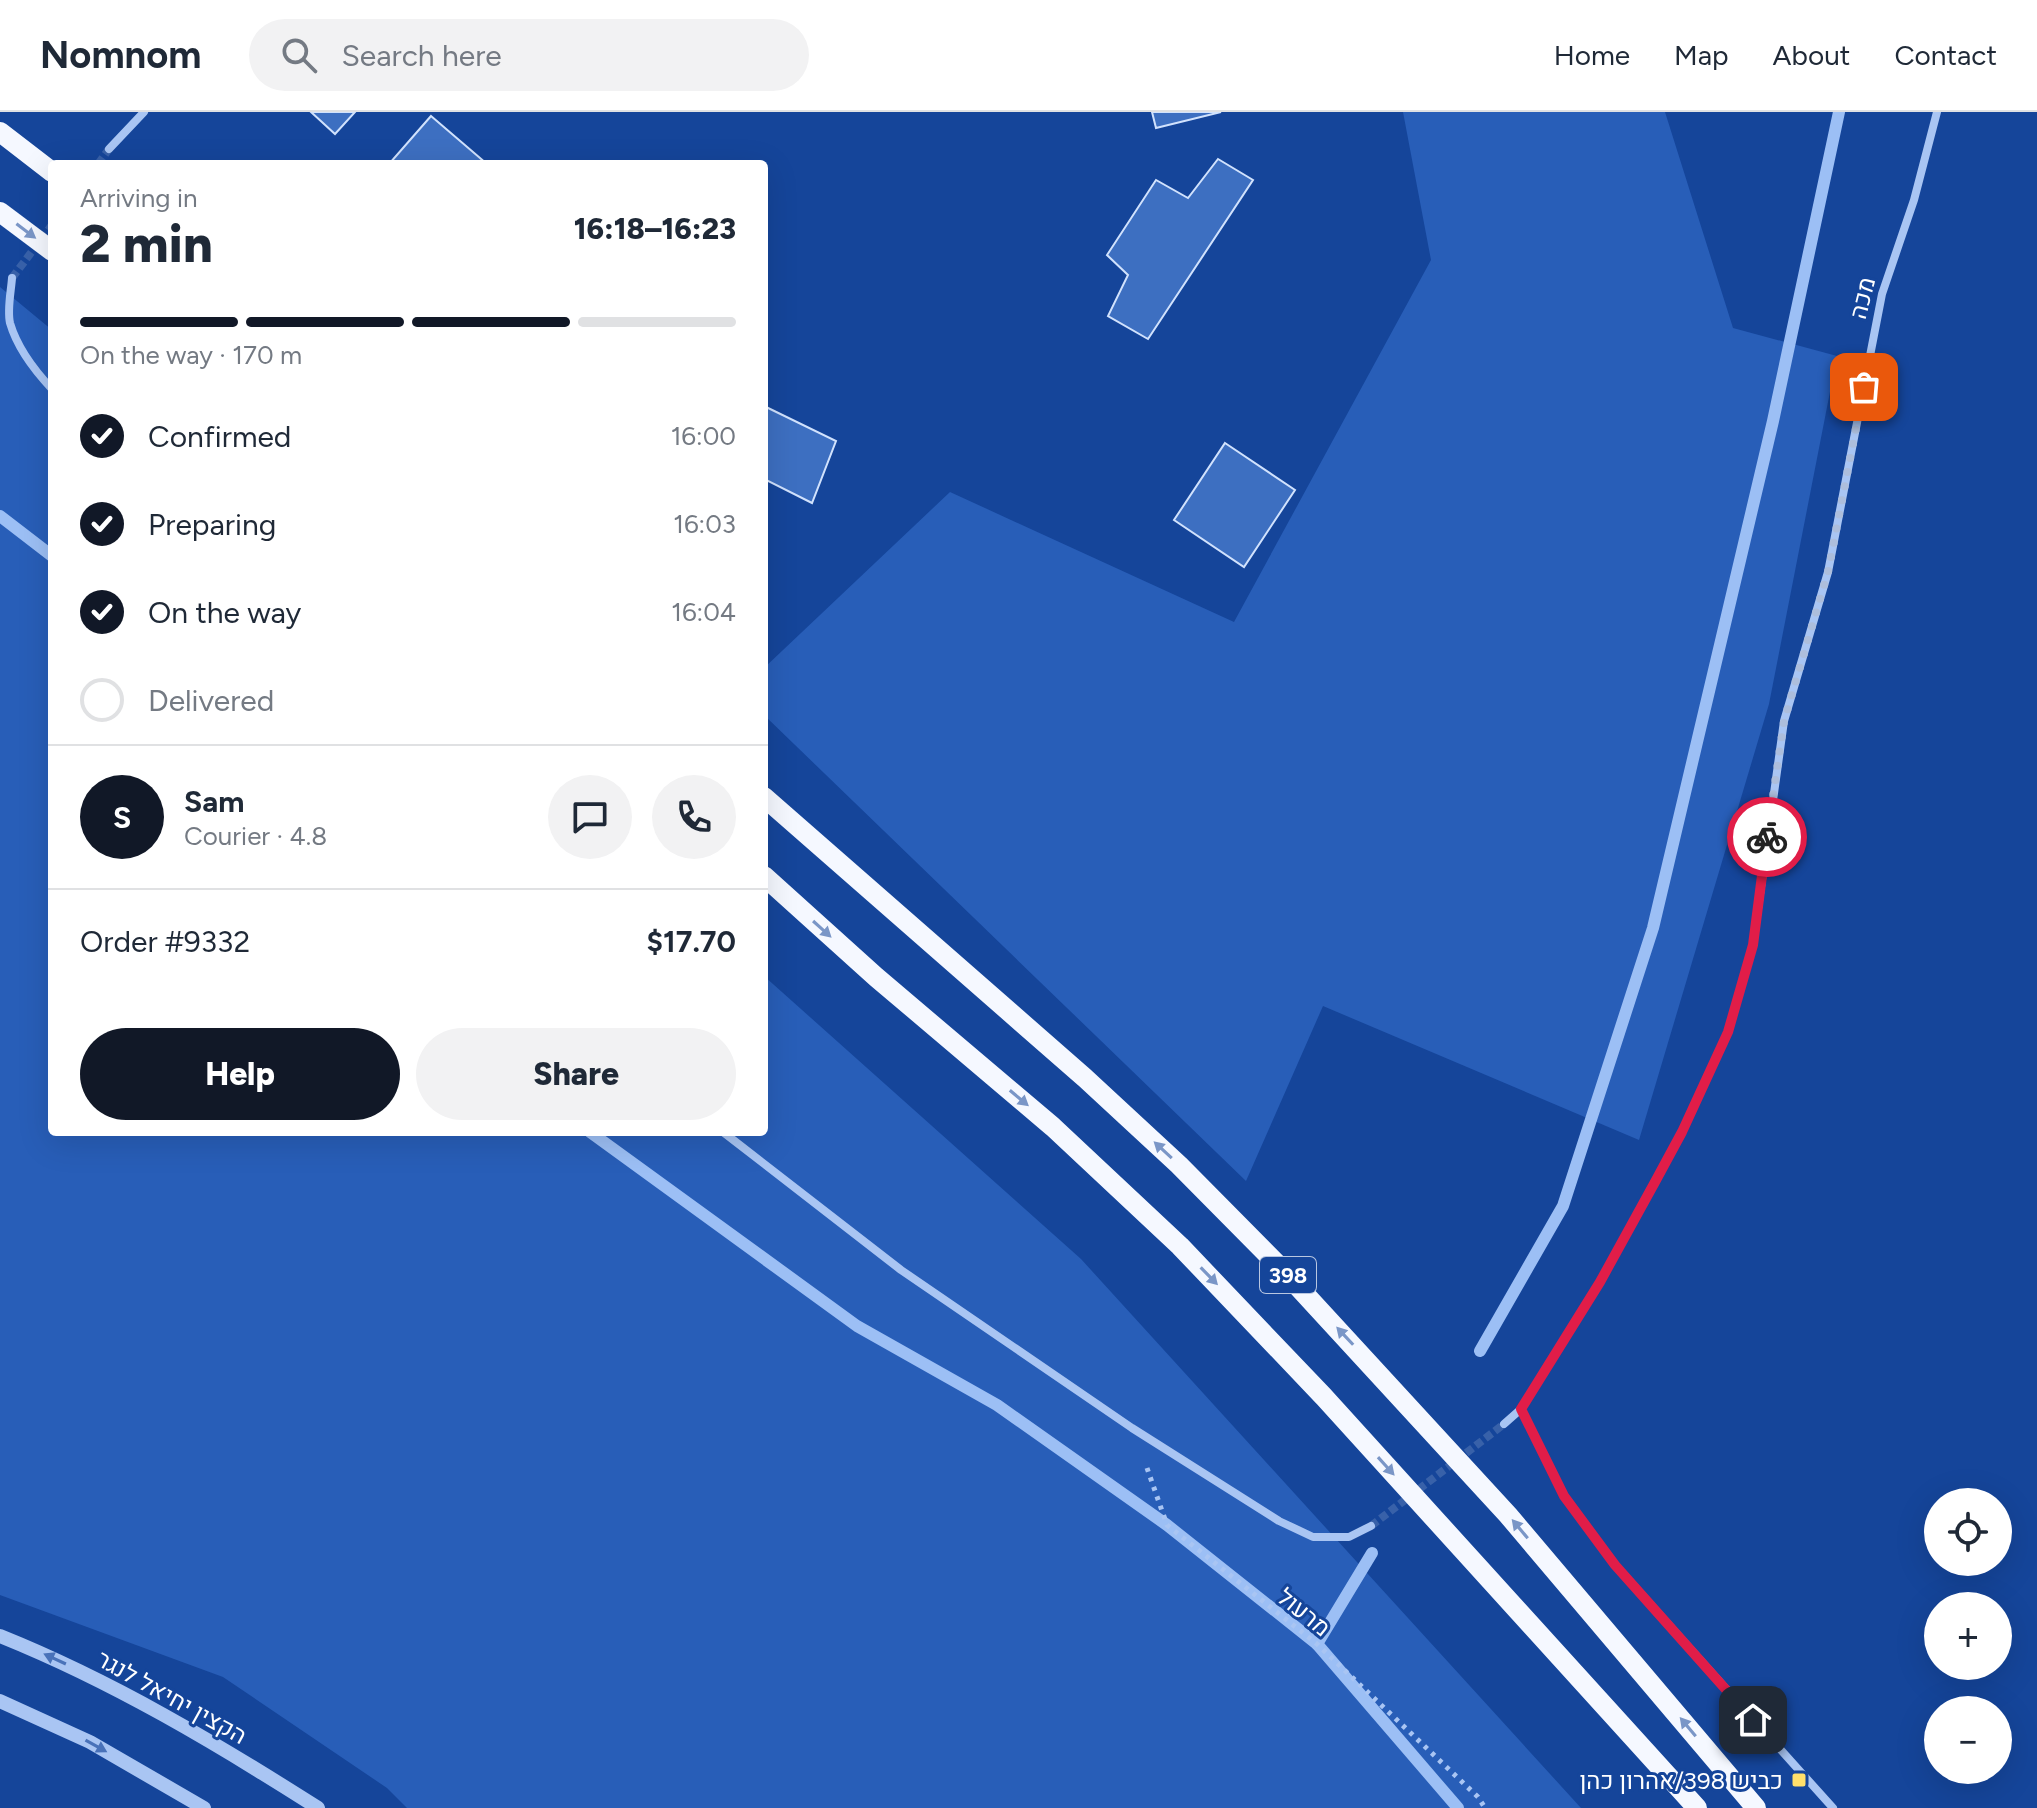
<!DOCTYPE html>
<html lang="en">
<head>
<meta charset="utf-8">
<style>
  body { margin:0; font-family:Figtree,Heebo,sans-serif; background:#f2f2f3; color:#1f2937; height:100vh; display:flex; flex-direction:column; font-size:30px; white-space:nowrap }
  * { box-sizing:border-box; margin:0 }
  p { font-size:26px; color:#747a83 }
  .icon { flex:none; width:44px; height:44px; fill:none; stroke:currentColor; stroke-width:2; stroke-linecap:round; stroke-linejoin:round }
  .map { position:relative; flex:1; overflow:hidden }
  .panel { position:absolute; left:48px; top:48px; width:720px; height:976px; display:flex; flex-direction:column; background:#fff; border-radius:8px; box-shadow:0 8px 32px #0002 }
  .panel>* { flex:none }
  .tools { position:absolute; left:1924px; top:1376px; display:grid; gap:16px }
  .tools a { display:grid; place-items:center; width:88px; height:88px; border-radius:50%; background:#fff; box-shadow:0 8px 32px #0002; font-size:40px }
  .pin { position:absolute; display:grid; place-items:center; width:68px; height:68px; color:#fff; margin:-34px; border-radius:16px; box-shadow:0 4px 12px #0006 }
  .courier { position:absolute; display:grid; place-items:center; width:80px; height:80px; margin:-40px; border:6px solid #e11d48; border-radius:50%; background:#fff; color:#222; box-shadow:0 2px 10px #0007 }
  .overview em { font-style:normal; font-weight:800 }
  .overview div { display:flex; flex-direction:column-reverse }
  .overview { display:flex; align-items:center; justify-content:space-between; height:136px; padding:0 32px }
  h1 { font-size:52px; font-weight:800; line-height:60px }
  .bar { display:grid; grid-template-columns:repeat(4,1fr); gap:12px 8px; align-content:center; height:96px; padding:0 32px }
  .bar i { height:10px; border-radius:6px; background:#e0e1e3 }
  .bar .active { background:#111827 }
  .bar p { grid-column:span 4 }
  .line { display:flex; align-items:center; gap:20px; padding:0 32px; border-top:2px solid #e0e1e3 }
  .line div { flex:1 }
  .round { display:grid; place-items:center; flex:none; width:84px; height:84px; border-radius:42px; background:#f2f2f3 }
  ol { padding:0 32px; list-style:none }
  li { display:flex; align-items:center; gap:24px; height:88px }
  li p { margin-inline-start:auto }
  li .icon { padding:8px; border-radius:50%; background:#111827; color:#fff; stroke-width:4 }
  li:last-child { color:#747a83 }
  li i { width:44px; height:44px; border:4px solid #e0e1e3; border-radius:50% }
  .cta { display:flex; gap:16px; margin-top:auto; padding:16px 32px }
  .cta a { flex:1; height:92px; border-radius:48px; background:#111827; color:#fff; font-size:32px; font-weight:800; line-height:92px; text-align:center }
  .cta a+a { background:#f2f2f3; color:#1f2937 }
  header { display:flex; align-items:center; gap:48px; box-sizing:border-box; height:112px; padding:0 40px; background:#fff; border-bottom:2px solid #e0e1e3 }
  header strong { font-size:38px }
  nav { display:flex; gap:44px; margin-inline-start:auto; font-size:28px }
  .search { width:560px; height:72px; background:#f2f2f3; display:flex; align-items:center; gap:20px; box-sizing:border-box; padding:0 28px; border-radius:44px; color:#747a83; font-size:30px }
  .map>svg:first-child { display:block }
  .green { fill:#285eb8 }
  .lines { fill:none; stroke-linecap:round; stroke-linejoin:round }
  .stream { stroke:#9cbff5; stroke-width:12 }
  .building { fill:#3d6fc1; stroke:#d1e2fd; stroke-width:2 }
  .minor-tunnel { stroke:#3861a9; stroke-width:8; stroke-dasharray:8 4; stroke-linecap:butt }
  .path { stroke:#a9c5f3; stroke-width:5; stroke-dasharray:4 6; stroke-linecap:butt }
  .minor { stroke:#a9c5f3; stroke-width:8 }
  .tertiary { stroke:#a9c5f3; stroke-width:14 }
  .primary { stroke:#f5f8ff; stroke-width:20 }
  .oneway { fill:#7a96c7 }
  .oneway2 { fill:#4972b9 }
  .done { stroke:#adbedc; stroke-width:8; stroke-dasharray:0 14.4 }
  .route { stroke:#e11d48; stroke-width:10 }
  .poi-dot { fill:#ffdf6b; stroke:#15459a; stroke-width:3 }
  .labels { text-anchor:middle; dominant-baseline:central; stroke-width:6; stroke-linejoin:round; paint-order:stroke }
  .shield { fill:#15459a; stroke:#b9c7e1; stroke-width:2 }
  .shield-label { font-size:22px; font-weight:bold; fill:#fff }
  .street-label { font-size:24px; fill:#fff; stroke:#15459a }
  .poi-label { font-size:24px; fill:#fff; stroke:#15459a; text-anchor:end }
</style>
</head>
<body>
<header>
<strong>Nomnom</strong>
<div class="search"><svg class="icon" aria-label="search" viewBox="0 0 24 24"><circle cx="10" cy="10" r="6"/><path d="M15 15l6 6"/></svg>Search here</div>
<nav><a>Home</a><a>Map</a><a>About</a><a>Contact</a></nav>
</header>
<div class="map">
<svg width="2037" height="1696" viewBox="0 0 2037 1696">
  <rect width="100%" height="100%" fill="#15459a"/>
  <g class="green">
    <polygon points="1403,0 1665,0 1733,216 1837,244 1769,592 1639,1028 1323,894 1246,1069 764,603 764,556 950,380 1234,510 1431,148"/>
    <polygon points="0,175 52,218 52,1020 764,1020 764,864 1081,1147 1581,1696 407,1696 387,1676 223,1565 0,1483"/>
  </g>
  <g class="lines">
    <g class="stream">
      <polyline points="0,404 52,444"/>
      <polyline points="590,1020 857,1214 997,1293 1167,1413 1317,1532 1458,1696"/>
      <polyline points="1480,1239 1563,1094 1653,816 1773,309 1839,0"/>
      <polyline points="1317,1532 1372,1441"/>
    </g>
  </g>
  <g class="building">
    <polygon points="311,0 355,0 335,22"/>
    <polygon points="1152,0 1221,0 1156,16"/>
    <polygon points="431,4 487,52 389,52"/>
    <polygon points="1218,47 1253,68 1148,227 1108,204 1128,163 1107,143 1156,68 1188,86"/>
    <polygon points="764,294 836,329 812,391 764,367"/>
    <polygon points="1225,331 1295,378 1244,455 1174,408"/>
  </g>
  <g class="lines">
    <g class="minor-tunnel">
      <polyline points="98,52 109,37"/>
      <polyline points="12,166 52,113"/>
      <polyline points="1371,1414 1504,1312"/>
    </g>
    <polyline class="path" points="1147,1356 1167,1413 1317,1532 1478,1685 1485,1696"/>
    <g class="minor">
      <polyline points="109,37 144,0"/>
      <path d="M 12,166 C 11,180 7,198 10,211 C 17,235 35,259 52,277"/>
      <polyline points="723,1020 901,1158 1132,1316 1279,1409 1313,1425 1349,1425 1371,1414"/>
      <polyline points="1504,1312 1521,1297"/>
      <polyline points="1833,1696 1615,1453 1564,1384 1521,1297 1600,1170 1682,1020 1728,920 1753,833 1784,609 1828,460 1882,182 1914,88 1937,0"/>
    </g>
    <g class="tertiary">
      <path d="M 0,1524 C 112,1569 216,1631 318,1696"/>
      <polyline points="0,1589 90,1630 204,1696"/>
    </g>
    <g class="primary">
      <polyline points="0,20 52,60"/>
      <polyline points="0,100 52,139"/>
      <polyline points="764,685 1085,966 1179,1053 1279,1154 1508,1403 1756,1696"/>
      <polyline points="764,764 876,865 1053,1015 1180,1134 1324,1285 1697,1696"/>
    </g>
  </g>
  <defs><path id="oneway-solid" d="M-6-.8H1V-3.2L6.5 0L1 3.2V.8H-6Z" transform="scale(2)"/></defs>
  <g class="oneway">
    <use href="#oneway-solid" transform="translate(26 119) rotate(37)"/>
    <use href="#oneway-solid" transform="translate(822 817) rotate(42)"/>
    <use href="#oneway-solid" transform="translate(1019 986) rotate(40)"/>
    <use href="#oneway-solid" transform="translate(1163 1038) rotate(-137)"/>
    <use href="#oneway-solid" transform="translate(1209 1164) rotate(46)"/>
    <use href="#oneway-solid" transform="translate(1345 1224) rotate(-133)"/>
    <use href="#oneway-solid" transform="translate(1386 1354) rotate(48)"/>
    <use href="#oneway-solid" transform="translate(1520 1417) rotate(-130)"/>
    <use href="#oneway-solid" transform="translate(1688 1615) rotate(-130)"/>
  </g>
  <g class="oneway2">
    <use href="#oneway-solid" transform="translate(55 1547) rotate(-155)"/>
    <use href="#oneway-solid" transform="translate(96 1634) rotate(29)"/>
  </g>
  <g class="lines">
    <polyline class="done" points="1767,725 1784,609 1828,460 1864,275"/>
    <polyline class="route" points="1753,1608 1615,1453 1564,1384 1521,1297 1600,1170 1655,1070 1682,1020 1728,920 1753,833 1767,725"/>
  </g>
  <rect class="poi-dot" x="1791" y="1660" width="16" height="16" rx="4"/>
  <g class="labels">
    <rect class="shield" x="1260" y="1145" width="56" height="36" rx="6"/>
    <g class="shield-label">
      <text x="1288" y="1163">398</text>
    </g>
    <g class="street-label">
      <text transform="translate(1862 186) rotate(-76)">מכה</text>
      <text transform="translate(1304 1500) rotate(39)">מרעול</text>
      <text transform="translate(172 1585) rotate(29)">הקצין יחיאל לנגר</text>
    </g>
    <g class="poi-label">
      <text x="1783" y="1668">כביש 398/אהרון כהן</text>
    </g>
  </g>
</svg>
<div class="tools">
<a><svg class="icon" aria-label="locate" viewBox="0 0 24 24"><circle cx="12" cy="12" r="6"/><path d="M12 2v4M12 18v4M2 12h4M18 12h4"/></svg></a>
<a>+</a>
<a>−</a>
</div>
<div class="pin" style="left:1864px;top:275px;background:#ea580c"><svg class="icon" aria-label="bag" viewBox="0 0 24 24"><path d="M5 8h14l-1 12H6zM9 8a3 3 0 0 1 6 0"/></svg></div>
<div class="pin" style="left:1753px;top:1608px;background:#1f2937"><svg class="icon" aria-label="home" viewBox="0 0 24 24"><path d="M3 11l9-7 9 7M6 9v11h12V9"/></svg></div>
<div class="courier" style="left:1767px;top:725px"><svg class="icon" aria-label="bike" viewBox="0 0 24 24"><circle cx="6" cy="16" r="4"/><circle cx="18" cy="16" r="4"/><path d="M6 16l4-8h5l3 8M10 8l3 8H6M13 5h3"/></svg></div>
<section class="panel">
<div class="overview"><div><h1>2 min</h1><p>Arriving in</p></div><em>16:18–16:23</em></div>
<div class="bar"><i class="active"></i><i class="active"></i><i class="active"></i><i></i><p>On the way · 170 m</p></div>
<ol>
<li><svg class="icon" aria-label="check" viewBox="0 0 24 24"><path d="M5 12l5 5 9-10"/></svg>Confirmed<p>16:00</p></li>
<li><svg class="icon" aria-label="check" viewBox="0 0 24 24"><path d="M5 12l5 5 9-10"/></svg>Preparing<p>16:03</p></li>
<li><svg class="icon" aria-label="check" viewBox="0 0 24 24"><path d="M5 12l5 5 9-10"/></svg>On the way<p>16:04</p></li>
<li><i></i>Delivered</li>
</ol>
<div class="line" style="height:144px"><b class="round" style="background:#111827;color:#fff">S</b><div><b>Sam</b><p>Courier · 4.8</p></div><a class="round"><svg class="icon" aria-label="chat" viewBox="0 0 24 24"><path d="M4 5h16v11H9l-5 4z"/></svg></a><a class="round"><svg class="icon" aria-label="phone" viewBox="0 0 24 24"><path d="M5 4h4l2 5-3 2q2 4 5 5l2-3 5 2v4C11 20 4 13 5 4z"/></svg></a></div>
<div class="line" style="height:104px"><div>Order #9332</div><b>$17.70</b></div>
<div class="cta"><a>Help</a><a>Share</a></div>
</section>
</div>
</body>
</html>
